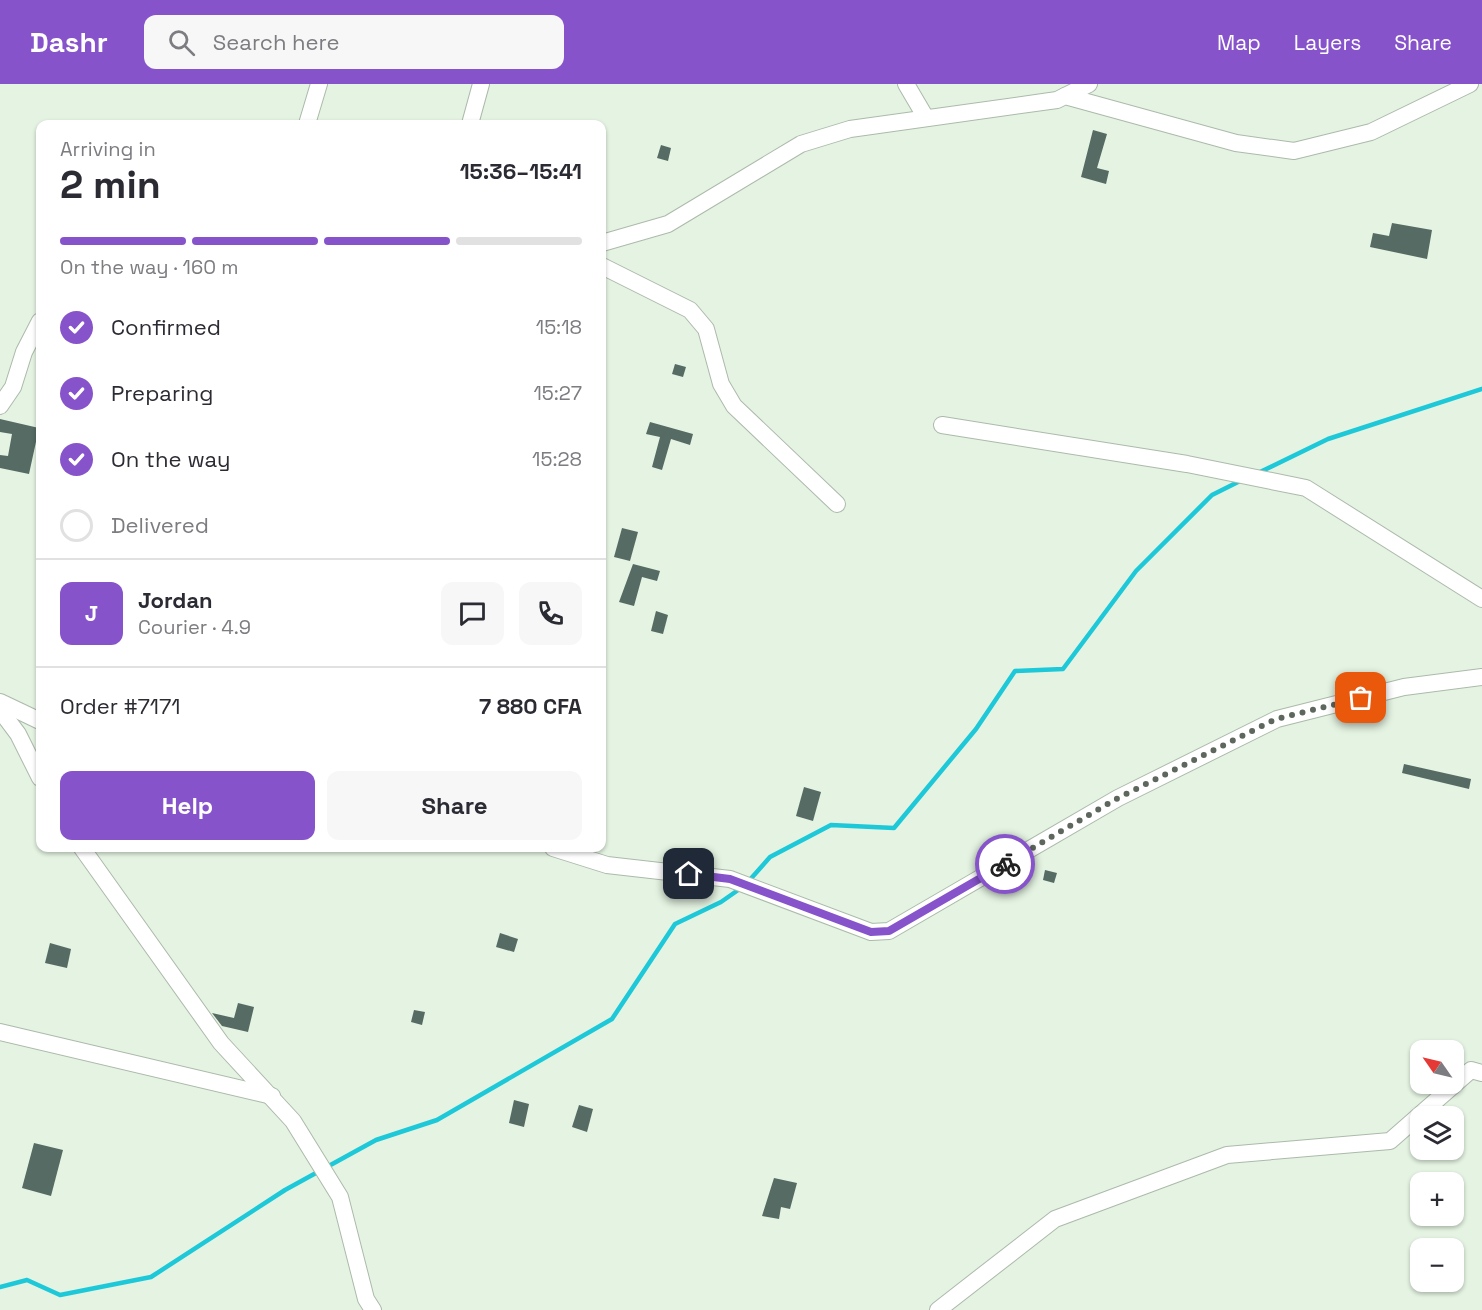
<!DOCTYPE html>
<html lang="en">
<head>
<meta charset="utf-8">
<style>
  body { margin:0; font-family:"Space Grotesk",sans-serif; background:#f7f7f7; color:#2b2b33; height:100vh; display:flex; flex-direction:column; font-size:22px; white-space:nowrap }
  * { box-sizing:border-box; margin:0 }
  p { font-size:20px; color:#7c7c81 }
  .icon { flex:none; width:33px; height:33px; fill:none; stroke:currentColor; stroke-width:2; stroke-linecap:round; stroke-linejoin:round }
  .map { position:relative; flex:1; overflow:hidden }
  .details { position:absolute; left:36px; top:36px; width:570px; height:732px; display:flex; flex-direction:column; background:#fff; border-radius:12px; box-shadow:0 2px 4px #0004 }
  .details>* { flex:none }
  .needle { width:39px; rotate:304deg }
  .controls { position:absolute; left:1410px; top:956px; display:grid; gap:12px }
  .controls a { display:grid; place-items:center; width:54px; height:54px; border-radius:12px; background:#fff; box-shadow:0 2px 4px #0004; font-size:30px }
  .pin { position:absolute; display:grid; place-items:center; width:51px; height:51px; color:#fff; margin:-26px; border-radius:12px; box-shadow:0 3px 9px #0006 }
  .courier { position:absolute; display:grid; place-items:center; width:60px; height:60px; margin:-30px; border:4px solid #8753cb; border-radius:50%; background:#fff; color:#222; box-shadow:0 2px 8px #0007 }
  .summary em { font-style:normal; font-weight:700 }
  .summary div { display:flex; flex-direction:column-reverse }
  .summary { display:flex; align-items:center; justify-content:space-between; height:102px; padding:0 24px }
  h1 { font-size:39px; font-weight:700; line-height:45px }
  .bar { display:grid; grid-template-columns:repeat(4,1fr); gap:9px 6px; align-content:center; height:72px; padding:0 24px }
  .bar i { height:8px; border-radius:4px; background:#e1e1e2 }
  .bar .active { background:#8753cb }
  .bar p { grid-column:span 4 }
  .line { display:flex; align-items:center; gap:15px; padding:0 24px; border-top:2px solid #e1e1e2 }
  .line div { flex:1 }
  .round { display:grid; place-items:center; flex:none; width:63px; height:63px; border-radius:12px; background:#f7f7f7 }
  ol { padding:0 24px; list-style:none }
  li { display:flex; align-items:center; gap:18px; height:66px }
  li p { margin-inline-start:auto }
  li .icon { padding:6px; border-radius:50%; background:#8753cb; color:#fff; stroke-width:4 }
  li:last-child { color:#7c7c81 }
  li i { width:33px; height:33px; border:3px solid #e1e1e2; border-radius:50% }
  .primary-button { display:flex; gap:12px; margin-top:auto; padding:12px 24px }
  .primary-button a { flex:1; height:69px; border-radius:12px; background:#8753cb; color:#fff; font-size:24px; font-weight:700; line-height:69px; text-align:center }
  .primary-button a+a { background:#f7f7f7; color:#2b2b33 }
  header { display:flex; align-items:center; gap:36px; box-sizing:border-box; height:84px; padding:0 30px; background:#8753cb; color:#fff }
  header strong { font-size:28px }
  nav { display:flex; gap:33px; margin-inline-start:auto; font-size:21px }
  .search { width:420px; height:54px; background:#f7f7f7; display:flex; align-items:center; gap:15px; box-sizing:border-box; padding:0 21px; border-radius:12px; color:#7c7c81; font-size:22px }
  .map>svg:first-child { display:block }
  .lines { fill:none; stroke-linecap:round; stroke-linejoin:round }
  .stream { stroke:#1dc8d8; stroke-width:4.5 }
  .building { fill:#566b64 }
  .minor-casing { stroke:#acbaaa; stroke-width:18 }
  .minor { stroke:#fff; stroke-width:16 }
  .done { stroke:#5d675d; stroke-width:6; stroke-dasharray:0 10.8 }
  .route { stroke:#8753cb; stroke-width:8 }
</style>
</head>
<body>
<header>
<strong>Dashr</strong>
<div class="search"><svg class="icon" aria-label="search" viewBox="0 0 24 24"><circle cx="10" cy="10" r="6"/><path d="M15 15l6 6"/></svg>Search here</div>
<nav><a>Map</a><a>Layers</a><a>Share</a></nav>
</header>
<div class="map">
<svg width="1482" height="1226" viewBox="0 0 1482 1226">
  <rect width="100%" height="100%" fill="#e4f3e2"/>
  <g class="lines">
    <g class="stream">
      <polyline points="1258,389 1328,355 1482,305"/>
      <polyline points="747,799 770,773 831,741 894,744 976,645 1015,587 1063,585 1136,487 1212,411 1242,396"/>
      <polyline points="0,1203 27,1196 60,1211 151,1193 285,1106 376,1056 437,1036 612,935 675,840 721,818 741,804"/>
    </g>
  </g>
  <g class="building">
    <polygon points="1093,46 1107,50 1097,84 1109,87 1106,100 1081,93"/>
    <polygon points="661,61 671,64 668,77 657,74"/>
    <polygon points="1392,139 1432,146 1427,175 1370,163 1373,149 1389,152"/>
    <polygon points="675,280 686,283 683,293 672,290"/>
    <polygon points="0,335 39,344 29,390 0,384 0,371 8,372 12,350 0,348"/>
    <polygon points="650,338 693,350 690,361 671,355 662,386 652,383 660,353 646,350"/>
    <polygon points="622,444 638,448 630,477 614,473"/>
    <polygon points="633,480 660,487 657,497 642,493 634,522 619,518"/>
    <polygon points="656,527 668,531 663,550 651,547"/>
    <polygon points="1404,680 1471,695 1469,705 1402,689"/>
    <polygon points="804,703 821,708 813,737 796,732"/>
    <polygon points="1045,786 1057,789 1054,799 1043,796"/>
    <polygon points="500,849 518,855 514,868 496,863"/>
    <polygon points="50,859 71,865 67,884 45,879"/>
    <polygon points="238,919 254,923 248,948 222,942 212,929 234,934"/>
    <polygon points="414,926 425,928 422,941 411,938"/>
    <polygon points="514,1016 529,1020 524,1043 509,1039"/>
    <polygon points="579,1021 593,1025 587,1048 572,1043"/>
    <polygon points="34,1059 63,1066 51,1112 22,1104"/>
    <polygon points="774,1094 797,1099 790,1125 781,1123 779,1135 762,1132"/>
  </g>
  <g class="lines">
    <defs>
      <g id="minor">
        <polyline points="906,0 926,34"/>
        <polyline points="1065,12 1089,0"/>
        <polyline points="307,40 319,0"/>
        <polyline points="470,40 481,0"/>
        <polyline points="602,159 668,140 801,60 850,45 1057,16 1065,12 1236,59 1294,67 1371,48 1470,0"/>
        <polyline points="602,182 690,226 706,245 721,300 734,322 837,420"/>
        <polyline points="0,322 13,303 24,268 40,237"/>
        <polyline points="942,341 1187,380 1306,404 1482,515"/>
        <polyline points="0,618 40,637"/>
        <polyline points="0,626 18,650 40,694"/>
        <polyline points="82,764 221,959 293,1037 340,1113 366,1215 373,1226"/>
        <polyline points="553,764 607,781 730,795 871,848 889,847 1118,714 1277,635 1404,603 1482,593"/>
        <polyline points="0,948 272,1012"/>
        <polyline points="938,1226 1055,1135 1227,1071 1390,1057 1471,986 1482,989"/>
      </g>
    </defs>
    <use href="#minor" class="minor-casing"/>
    <use href="#minor" class="minor"/>
  </g>
  <g class="lines">
    <polyline class="done" points="1005,780 1118,714 1276,635 1361,614"/>
    <polyline class="route" points="689,790 730,795 871,848 889,847 1005,780"/>
  </g>
</svg>
<div class="controls">
<a><svg class="needle" viewBox="-14 -14 28 28"><path d="M0-13l5 13h-10z" fill="#e53935"/><path d="M0 13l5-13h-10z" fill="#7c7c81"/></svg></a>
<a><svg class="icon" aria-label="layers" viewBox="0 0 24 24"><path d="M12 4l9 5-9 5-9-5zM3 14l9 5 9-5"/></svg></a>
<a>+</a>
<a>−</a>
</div>
<div class="pin" style="left:1361px;top:614px;background:#ea580c"><svg class="icon" aria-label="bag" viewBox="0 0 24 24"><path d="M5 8h14l-1 12H6zM9 8a3 3 0 0 1 6 0"/></svg></div>
<div class="pin" style="left:689px;top:790px;background:#1f2937"><svg class="icon" aria-label="home" viewBox="0 0 24 24"><path d="M3 11l9-7 9 7M6 9v11h12V9"/></svg></div>
<div class="courier" style="left:1005px;top:780px"><svg class="icon" aria-label="bike" viewBox="0 0 24 24"><circle cx="6" cy="16" r="4"/><circle cx="18" cy="16" r="4"/><path d="M6 16l4-8h5l3 8M10 8l3 8H6M13 5h3"/></svg></div>
<section class="details">
<div class="summary"><div><h1>2 min</h1><p>Arriving in</p></div><em>15:36–15:41</em></div>
<div class="bar"><i class="active"></i><i class="active"></i><i class="active"></i><i></i><p>On the way · 160 m</p></div>
<ol>
<li><svg class="icon" aria-label="check" viewBox="0 0 24 24"><path d="M5 12l5 5 9-10"/></svg>Confirmed<p>15:18</p></li>
<li><svg class="icon" aria-label="check" viewBox="0 0 24 24"><path d="M5 12l5 5 9-10"/></svg>Preparing<p>15:27</p></li>
<li><svg class="icon" aria-label="check" viewBox="0 0 24 24"><path d="M5 12l5 5 9-10"/></svg>On the way<p>15:28</p></li>
<li><i></i>Delivered</li>
</ol>
<div class="line" style="height:108px"><b class="round" style="background:#8753cb;color:#fff">J</b><div><b>Jordan</b><p>Courier · 4.9</p></div><a class="round"><svg class="icon" aria-label="chat" viewBox="0 0 24 24"><path d="M4 5h16v11H9l-5 4z"/></svg></a><a class="round"><svg class="icon" aria-label="phone" viewBox="0 0 24 24"><path d="M5 4h4l2 5-3 2q2 4 5 5l2-3 5 2v4C11 20 4 13 5 4z"/></svg></a></div>
<div class="line" style="height:78px"><div>Order #7171</div><b>7 880 CFA</b></div>
<div class="primary-button"><a>Help</a><a>Share</a></div>
</section>
</div>
</body>
</html>
